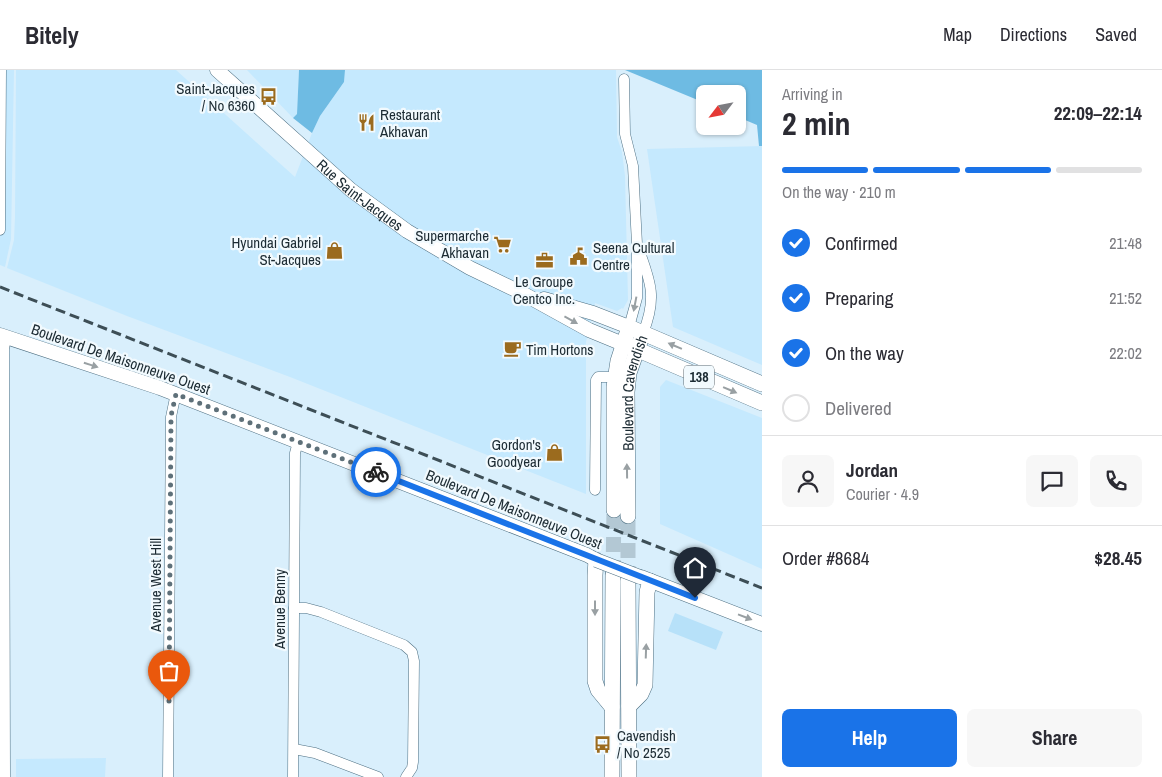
<!DOCTYPE html>
<html lang="en">
<head>
<meta charset="utf-8">
<style>
  body { margin:0; font-family:"Archivo Narrow",sans-serif; background:#f7f7f7; color:#2b2b33; height:100vh; display:flex; flex-direction:column; font-size:19px; white-space:nowrap }
  * { box-sizing:border-box; margin:0 }
  p { font-size:16px; color:#7c7c81 }
  .icon { flex:none; width:28px; height:28px; fill:none; stroke:currentColor; stroke-width:2; stroke-linecap:round; stroke-linejoin:round }
  .map { position:relative; flex:1; overflow:hidden }
  .sheet { display:flex; flex-direction:column; background:#fff; width:400px }
  .sheet>* { flex:none }
  .needle { width:32px; rotate:238deg }
  .controls { position:absolute; left:696px; top:15px; display:grid; gap:10px }
  .controls a { display:grid; place-items:center; width:50px; height:50px; border-radius:8px; background:#fff; box-shadow:0 1px 4px #0004; font-size:25px }
  .pin { position:absolute; display:grid; place-items:center; width:42px; height:42px; color:#fff; margin:-51px -21px; border-radius:50% 50% 50% 0; rotate:-45deg; box-shadow:0 0 5px #0007 }
  .pin .icon { rotate:45deg }
  .courier { position:absolute; display:grid; place-items:center; width:50px; height:50px; margin:-25px; border:4px solid #1a73e8; border-radius:50%; background:#fff; color:#222; box-shadow:0 1px 6px #0007 }
  .head em { font-style:normal; font-weight:800 }
  .head div { display:flex; flex-direction:column-reverse }
  .head { display:flex; align-items:center; justify-content:space-between; height:85px; padding:0 20px }
  h1 { font-size:32px; font-weight:800; line-height:38px }
  .bar { display:grid; grid-template-columns:repeat(4,1fr); gap:8px 5px; align-content:center; height:60px; padding:0 20px }
  .bar i { height:6px; border-radius:4px; background:#e1e1e2 }
  .bar .selected { background:#1a73e8 }
  .bar p { grid-column:span 4 }
  .line { display:flex; align-items:center; gap:12px; padding:0 20px; border-top:1px solid #e1e1e2 }
  .line div { flex:1 }
  .round { display:grid; place-items:center; flex:none; width:52px; height:52px; border-radius:8px; background:#f7f7f7 }
  ol { padding:0 20px; list-style:none }
  li { display:flex; align-items:center; gap:15px; height:55px }
  li p { margin-inline-start:auto }
  li .icon { padding:5px; border-radius:50%; background:#1a73e8; color:#fff; stroke-width:4 }
  li:last-child { color:#7c7c81 }
  li i { width:28px; height:28px; border:2px solid #e1e1e2; border-radius:50% }
  .button { display:flex; gap:10px; margin-top:auto; padding:10px 20px }
  .button a { flex:1; height:58px; border-radius:8px; background:#1a73e8; color:#fff; font-size:20px; font-weight:800; line-height:58px; text-align:center }
  .button a+a { background:#f7f7f7; color:#2b2b33 }
  header { display:flex; align-items:center; gap:30px; box-sizing:border-box; height:70px; padding:0 25px; background:#fff; border-bottom:1px solid #e1e1e2 }
  header strong { font-size:24px }
  nav { display:flex; gap:28px; margin-inline-start:auto; font-size:18px }
  main { display:flex; flex:1; min-height:0 }
  .map>svg:first-child { display:block }
  .built { fill:#c5e9fe }
  .green { fill:#b7e1f9 }
  .forest { fill:#6ebbe3 }
  .lines { fill:none; stroke-linecap:round; stroke-linejoin:round }
  .primary-tunnel { stroke:#b3c8d4; stroke-width:15; stroke-dasharray:15 8; stroke-linecap:butt }
  .street-casing { stroke:#4d6f82; stroke-width:11 }
  .secondary-casing { stroke:#4d6f82; stroke-width:15 }
  .primary-casing { stroke:#4d6f82; stroke-width:16 }
  .street { stroke:#fff; stroke-width:10 }
  .secondary { stroke:#fff; stroke-width:14 }
  .primary { stroke:#fff; stroke-width:15 }
  .rail { stroke:#3d4e56; stroke-width:3; stroke-dasharray:10 5; stroke-linecap:butt }
  .secondary-bridge-casing { stroke:#4d6f82; stroke-width:15; stroke-linecap:butt }
  .secondary-bridge { stroke:#fff; stroke-width:14 }
  .oneway { fill:#99a0a3 }
  .done { stroke:#5e7079; stroke-width:5; stroke-dasharray:0 9 }
  .route { stroke:#1a73e8; stroke-width:6 }
  .labels { text-anchor:middle; dominant-baseline:central; stroke-width:4.5; stroke-linejoin:round; paint-order:stroke }
  .shield { fill:#f2fafe; stroke:#5c6970; stroke-width:1 }
  .shield-label { font-size:14px; font-weight:bold; fill:#1c2b33 }
  .poi-label { font-size:15px; fill:#1c2b33; stroke:#f2fafe; text-anchor:end }
  .street-label { font-size:15px; fill:#1c2b33; stroke:#f2fafe }
</style>
</head>
<body>
<header>
<strong>Bitely</strong>
<nav><a>Map</a><a>Directions</a><a>Saved</a></nav>
</header>
<main>
<div class="map">
<svg width="762" height="707" viewBox="0 0 762 707">
  <rect width="100%" height="100%" fill="#d9effc"/>
  <g class="built">
    <polygon points="0,0 14,0 11,169 5,197 0,195"/>
    <polygon points="16,0 176,0 295,107 312,63 320,46 344,12 345,0 616,0 617,67 622,82 625,106 628,230 623,239 622,238 617,241 595,233 586,272 586,424 290,307 127,246 7,198 14,170 15,147"/>
    <polygon points="247,0 299,0 297,44 293,48"/>
    <polygon points="762,76 762,295 673,257 647,79"/>
    <polygon points="666,310 762,348 762,499 660,454 660,317"/>
    <polygon points="106,688 105,707 16,707 16,689"/>
  </g>
  <polygon class="green" points="675,543 723,562 716,580 668,561"/>
  <g class="forest">
    <polygon points="299,0 345,0 344,12 320,46 312,63 293,48 297,44"/>
    <polygon points="625,0 762,0 762,76 759,76 757,55 738,47 738,24 705,24 705,33"/>
  </g>
  <g class="lines">
    <g class="primary-tunnel">
      <polyline points="613,505 614,440"/>
      <polyline points="628,511 628,446"/>
    </g>
    <defs>
      <g id="street">
        <polyline points="624,9 625,64 633,96 637,174 637,228 629,257"/>
        <polyline points="0,160 1,0"/>
        <path d="M 639,180 C 651,212 657,229 643,263"/>
        <polyline points="595,420 596,310 598,307 615,307"/>
        <polyline points="294,538 306,538 321,542 404,575 412,582 414,591 413,692 412,698 406,707"/>
        <polyline points="294,679 315,683 378,707"/>
        <polyline points="5,707 4,279 6,267"/>
        <polyline points="168,707 171,347 176,323"/>
        <polyline points="293,707 295,383 298,372"/>
      </g>
      <g id="secondary">
        <path id="s1" d="M 217,0 L 351,120 L 407,161 L 470,198 L 522,223 L 589,260 L 623,274"/>
        <polyline points="544,229 593,243 629,257"/>
        <polyline points="0,265 160,318 587,485 596,490"/>
        <polyline points="641,507 762,554"/>
      </g>
      <g id="primary">
        <polyline points="629,276 762,333"/>
        <polyline points="614,440 614,317 618,291 629,257 762,314"/>
        <path id="s2" d="M 628,446 L 627,322 L 629,303 L 643,263"/>
        <polyline points="596,490 595,505 595,611 598,620 612,637"/>
        <polyline points="628,511 629,707"/>
        <polyline points="629,636 641,624 645,615 647,522 650,511"/>
        <polyline points="612,707 613,505"/>
      </g>
    </defs>
    <use href="#street" class="street-casing"/>
    <use href="#secondary" class="secondary-casing"/>
    <use href="#primary" class="primary-casing"/>
    <use href="#street" class="street"/>
    <use href="#secondary" class="secondary"/>
    <use href="#primary" class="primary"/>
    <polyline class="rail" points="0,217 762,518"/>
    <defs>
      <polyline id="secondary-bridge" points="596,490 640,507"/>
    </defs>
    <use href="#secondary-bridge" class="secondary-bridge-casing"/>
    <use href="#secondary-bridge" class="secondary-bridge"/>
  </g>
  <defs><path id="oneway-solid" d="M-6-.8H1V-3.2L6.5 0L1 3.2V.8H-6Z" transform="scale(1.25)"/></defs>
  <g class="oneway">
    <use href="#oneway-solid" transform="translate(635 234) rotate(101)"/>
    <use href="#oneway-solid" transform="translate(571 250) rotate(29)"/>
    <use href="#oneway-solid" transform="translate(675 276) rotate(-157)"/>
    <use href="#oneway-solid" transform="translate(91 295) rotate(18)"/>
    <use href="#oneway-solid" transform="translate(730 320) rotate(23)"/>
    <use href="#oneway-solid" transform="translate(627 401) rotate(-91)"/>
    <use href="#oneway-solid" transform="translate(595 538) rotate(90)"/>
    <use href="#oneway-solid" transform="translate(745 547) rotate(21)"/>
    <use href="#oneway-solid" transform="translate(646 581) rotate(-88)"/>
  </g>
  <g class="lines">
    <polyline class="done" points="169,631 171,346 176,324 376,402"/>
    <polyline class="route" points="376,402 695,528"/>
  </g>
  <defs>
    <symbol id="bus-bare" viewBox="-9 -9 18 18"><path d="M-5-6H5V4H4V6H2V4H-2V6H-4V4H-5ZM-3.5-4V0h7V-4ZM-3.5 1.2v1.5H-2V1.2ZM2 1.2v1.5H3.5V1.2Z" fill="#9b6b1e" stroke="#f2fafe" stroke-width="2.5" paint-order="stroke"/></symbol>
    <symbol id="restaurant-bare" viewBox="-9 -9 18 18"><path d="M-5-6h1v4h1v-4h1v4h1v-4h1v5L-1.5 .5V6h-2V.5L-5-1ZM5-6V6H3V1.5H1.5Q1.5-4 5-6Z" fill="#9b6b1e" stroke="#f2fafe" stroke-width="2.5" paint-order="stroke"/></symbol>
    <symbol id="supermarket-bare" viewBox="-9 -9 18 18"><path d="M-6-5.5h2.5l.6 2H6L4.5 2H-2.5L-4.4-4H-6ZM-1.5 3.2a1.3 1.3 0 1 0 .1 0ZM3 3.2a1.3 1.3 0 1 0 .1 0Z" fill="#9b6b1e" stroke="#f2fafe" stroke-width="2.5" paint-order="stroke"/></symbol>
    <symbol id="shop-bare" viewBox="-9 -9 18 18"><path d="M-5-2.5h2.3a2.7 3.5 0 0 1 5.4 0H5L5.5 6h-11ZM-1.5-2.5h3a1.5 2.3 0 0 0-3 0Z" fill="#9b6b1e" stroke="#f2fafe" stroke-width="2.5" paint-order="stroke"/></symbol>
    <symbol id="civic-bare" viewBox="-9 -9 18 18"><path d="M-.6-6.5H3V-4.5H.6V-3L4-1V1h2V6H-6V1h2V-1L-.6-3ZM-1.2 2.5V6h2.4V2.5Z" fill="#9b6b1e" stroke="#f2fafe" stroke-width="2.5" paint-order="stroke"/></symbol>
    <symbol id="office-bare" viewBox="-9 -9 18 18"><path d="M-6-3h4V-5.5h4V-3h4V5H-6ZM-1-4.5V-3h2v-1.5ZM-6 0V1H6V0Z" fill="#9b6b1e" stroke="#f2fafe" stroke-width="2.5" paint-order="stroke"/></symbol>
    <symbol id="cafe-bare" viewBox="-9 -9 18 18"><path d="M-5.5-4.5H6V0H3Q3 3.5 0 3.5H-2.5Q-5.5 3.5-5.5 0ZM3-3.2v2h1.7v-2ZM-6 4.5H4V6H-6Z" fill="#9b6b1e" stroke="#f2fafe" stroke-width="2.5" paint-order="stroke"/></symbol>
  </defs>
  <g fill-rule="evenodd">
    <use href="#bus-bare" x="256" y="14" width="25" height="25"/>
    <use href="#restaurant-bare" x="354" y="40" width="25" height="25"/>
    <use href="#supermarket-bare" x="490" y="162" width="25" height="25"/>
    <use href="#shop-bare" x="322" y="168" width="25" height="25"/>
    <use href="#civic-bare" x="566" y="174" width="25" height="25"/>
    <use href="#office-bare" x="532" y="178" width="25" height="25"/>
    <use href="#cafe-bare" x="500" y="266" width="25" height="25"/>
    <use href="#shop-bare" x="542" y="370" width="25" height="25"/>
    <use href="#bus-bare" x="590" y="662" width="25" height="25"/>
  </g>
  <g class="labels">
    <rect class="shield" x="684" y="295.5" width="30" height="23" rx="4"/>
    <g class="shield-label">
      <text x="699" y="307">138</text>
    </g>
    <g class="poi-label">
      <text x="255" y="18">Saint-Jacques<tspan x="255" dy="17">/ No 6360</tspan></text>
      <text x="380" y="44" text-anchor="start">Restaurant<tspan x="380" dy="17">Akhavan</tspan></text>
      <text x="489" y="165">Supermarche<tspan x="489" dy="17">Akhavan</tspan></text>
      <text x="321" y="172">Hyundai Gabriel<tspan x="321" dy="17">St-Jacques</tspan></text>
      <text x="593" y="177" text-anchor="start">Seena Cultural<tspan x="593" dy="17">Centre</tspan></text>
      <text x="544" y="211" text-anchor="middle">Le Groupe<tspan x="544" dy="17">Centco Inc.</tspan></text>
      <text x="526" y="279" text-anchor="start">Tim Hortons</text>
      <text x="541" y="374">Gordon's<tspan x="541" dy="17">Goodyear</tspan></text>
      <text x="617" y="665" text-anchor="start">Cavendish<tspan x="617" dy="17">/ No 2525</tspan></text>
    </g>
    <g class="street-label">
      <text stroke="none"><textPath href="#s1" startOffset="190">Rue Saint-Jacques</textPath></text>
      <text transform="translate(121 289) rotate(19)">Boulevard De Maisonneuve Ouest</text>
      <text stroke="none"><textPath href="#s2" startOffset="124">Boulevard Cavendish</textPath></text>
      <text transform="translate(514 439) rotate(22)">Boulevard De Maisonneuve Ouest</text>
      <text transform="translate(155 515) rotate(-90)">Avenue West Hill</text>
      <text transform="translate(279 539) rotate(-90)">Avenue Benny</text>
    </g>
  </g>
</svg>
<div class="controls">
<a><svg class="needle" viewBox="-14 -14 28 28"><path d="M0-13l5 13h-10z" fill="#e53935"/><path d="M0 13l5-13h-10z" fill="#7c7c81"/></svg></a>
</div>
<div class="pin" style="left:169px;top:631px;background:#ea580c"><svg class="icon" aria-label="bag" viewBox="0 0 24 24"><path d="M5 8h14l-1 12H6zM9 8a3 3 0 0 1 6 0"/></svg></div>
<div class="pin" style="left:695px;top:528px;background:#1f2937"><svg class="icon" aria-label="home" viewBox="0 0 24 24"><path d="M3 11l9-7 9 7M6 9v11h12V9"/></svg></div>
<div class="courier" style="left:376px;top:402px"><svg class="icon" aria-label="bike" viewBox="0 0 24 24"><circle cx="6" cy="16" r="4"/><circle cx="18" cy="16" r="4"/><path d="M6 16l4-8h5l3 8M10 8l3 8H6M13 5h3"/></svg></div>
</div>
<section class="sheet">
<div class="head"><div><h1>2 min</h1><p>Arriving in</p></div><em>22:09–22:14</em></div>
<div class="bar"><i class="selected"></i><i class="selected"></i><i class="selected"></i><i></i><p>On the way · 210 m</p></div>
<ol>
<li><svg class="icon" aria-label="check" viewBox="0 0 24 24"><path d="M5 12l5 5 9-10"/></svg>Confirmed<p>21:48</p></li>
<li><svg class="icon" aria-label="check" viewBox="0 0 24 24"><path d="M5 12l5 5 9-10"/></svg>Preparing<p>21:52</p></li>
<li><svg class="icon" aria-label="check" viewBox="0 0 24 24"><path d="M5 12l5 5 9-10"/></svg>On the way<p>22:02</p></li>
<li><i></i>Delivered</li>
</ol>
<div class="line" style="height:90px"><a class="round"><svg class="icon" aria-label="person" viewBox="0 0 24 24"><circle cx="12" cy="8" r="4"/><path d="M4 21q1-7 8-7t8 7"/></svg></a><div><b>Jordan</b><p>Courier · 4.9</p></div><a class="round"><svg class="icon" aria-label="chat" viewBox="0 0 24 24"><path d="M4 5h16v11H9l-5 4z"/></svg></a><a class="round"><svg class="icon" aria-label="phone" viewBox="0 0 24 24"><path d="M5 4h4l2 5-3 2q2 4 5 5l2-3 5 2v4C11 20 4 13 5 4z"/></svg></a></div>
<div class="line" style="height:65px"><div>Order #8684</div><b>$28.45</b></div>
<div class="button"><a>Help</a><a>Share</a></div>
</section>
</main>
</body>
</html>
